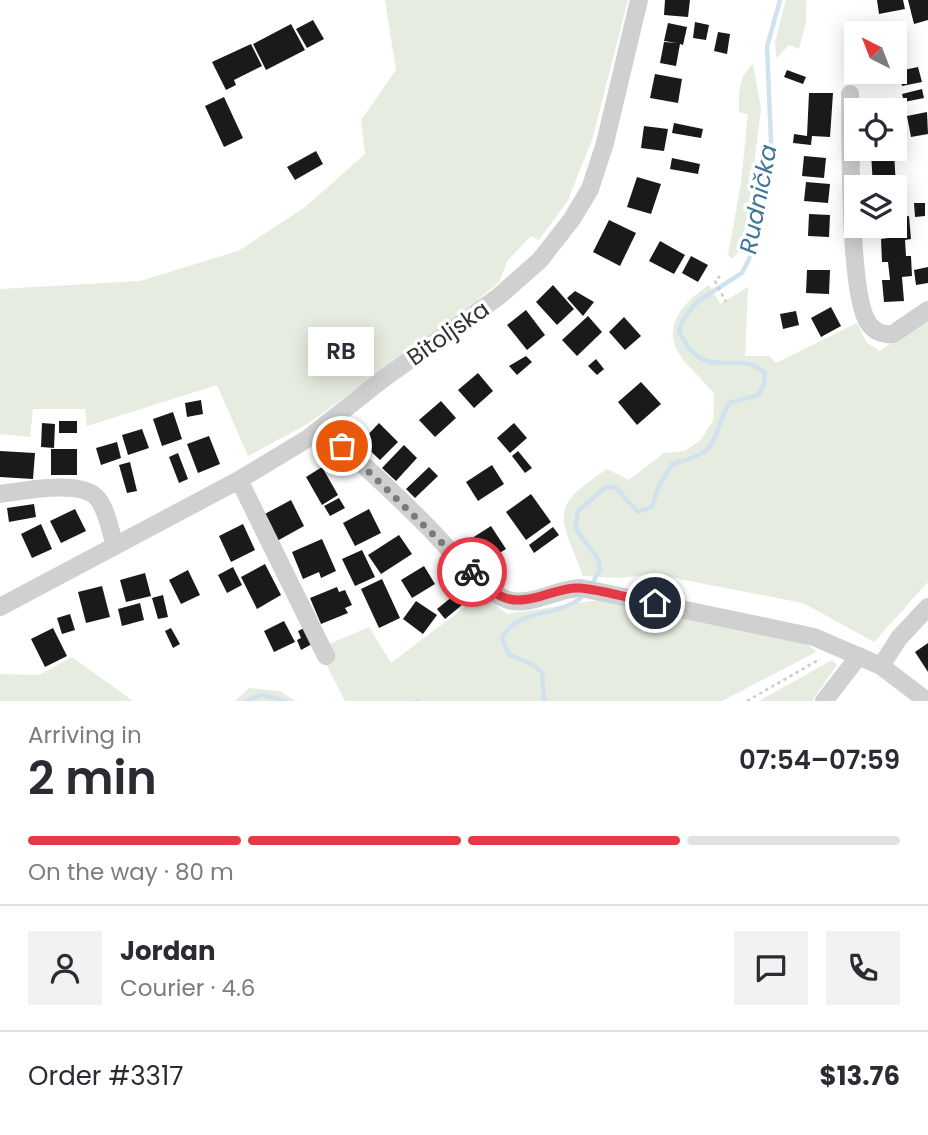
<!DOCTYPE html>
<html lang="en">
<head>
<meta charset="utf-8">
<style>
  body { margin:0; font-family:Poppins,sans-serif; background:#f2f2f3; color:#2b2b33; height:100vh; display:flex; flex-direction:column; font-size:26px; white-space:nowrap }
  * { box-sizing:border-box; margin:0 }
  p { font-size:23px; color:#7c7c81 }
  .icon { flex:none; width:38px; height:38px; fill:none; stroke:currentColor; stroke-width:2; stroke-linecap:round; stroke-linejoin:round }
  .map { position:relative; height:701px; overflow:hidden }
  .side { display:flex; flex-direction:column; background:#fff; flex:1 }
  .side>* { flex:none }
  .needle { width:46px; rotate:318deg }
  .tools { position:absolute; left:844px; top:21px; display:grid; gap:14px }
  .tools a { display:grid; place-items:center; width:63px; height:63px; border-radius:0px; background:#fff; box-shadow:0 4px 18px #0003; font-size:35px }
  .pin { position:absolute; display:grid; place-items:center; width:60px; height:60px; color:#fff; margin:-30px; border:4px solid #fff; border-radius:50%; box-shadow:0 2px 7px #0007 }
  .courier { position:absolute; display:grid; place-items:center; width:70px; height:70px; margin:-35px; border:5px solid #e63946; border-radius:50%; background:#fff; color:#222; box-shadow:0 2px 9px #0007 }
  .bubble { position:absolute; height:49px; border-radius:0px; background:#fff; box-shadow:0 4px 18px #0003; font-size:23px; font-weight:600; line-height:49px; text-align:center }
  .summary em { font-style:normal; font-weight:600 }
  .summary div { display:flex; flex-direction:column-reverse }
  .summary { display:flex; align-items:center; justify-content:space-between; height:119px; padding:0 28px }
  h1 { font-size:46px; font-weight:600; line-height:52px }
  .bar { display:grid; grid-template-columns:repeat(4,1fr); gap:10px 7px; align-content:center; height:84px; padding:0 28px }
  .bar i { height:9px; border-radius:5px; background:#e1e1e2 }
  .bar .on { background:#e63946 }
  .bar p { grid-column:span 4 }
  .line { display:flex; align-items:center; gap:18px; padding:0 28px; border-top:2px solid #e1e1e2 }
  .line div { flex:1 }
  .round { display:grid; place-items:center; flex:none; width:74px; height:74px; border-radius:0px; background:#f2f2f3 }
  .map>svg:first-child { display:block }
  .green { fill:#e6ecdf }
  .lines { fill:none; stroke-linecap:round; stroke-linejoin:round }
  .stream { stroke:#cfe2ee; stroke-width:4.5 }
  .building { fill:#1a1a1a }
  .path { stroke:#cdcdcd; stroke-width:2.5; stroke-dasharray:3.5 3.5; stroke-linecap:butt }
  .street { stroke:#d0d0d0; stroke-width:18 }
  .done { stroke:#7a7a7a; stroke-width:7; stroke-dasharray:0 12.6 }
  .route { stroke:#e63946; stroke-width:9 }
  .labels { text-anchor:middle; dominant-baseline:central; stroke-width:7; stroke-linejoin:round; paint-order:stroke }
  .street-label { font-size:23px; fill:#333; stroke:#fff }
  .water-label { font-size:24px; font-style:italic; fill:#3f7597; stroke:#fff }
</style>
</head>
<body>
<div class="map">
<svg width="928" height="701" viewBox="0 0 928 701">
  <rect width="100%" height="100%" fill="#fff"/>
  <g class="green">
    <polygon points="385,0 628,0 592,140 568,200 539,240 531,236 508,260 499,282 475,302 309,423 248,456 217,385 87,426 85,409 33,409 30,437 0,434 0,289 140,281 238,251 304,208 365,154 361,120 396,70"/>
    <polygon points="786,0 809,0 806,1 806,21 799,49 789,45 776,58 775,42"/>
    <path d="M 753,64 L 761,109 L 744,242 L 733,259 L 728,255 L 741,183 L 748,114 L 739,112 C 739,92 738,78 753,64 Z"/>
    <path d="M 709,285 L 720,304 L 748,287 L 745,356 L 769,356 L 776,363 L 857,323 L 867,343 L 880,351 L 928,318 L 928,582 L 874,642 L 803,603 L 654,574 L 620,578 L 583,576 C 560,514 547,509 607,469 L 629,480 L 664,453 L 684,451 L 700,441 L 713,421 L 714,394 C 704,380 687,367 678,352 C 662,323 687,300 709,285 Z"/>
    <polygon points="482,594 507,614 598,600 806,643 816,652 722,701 345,701 323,658 327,645 369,627 391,663"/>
    <polygon points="72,657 133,701 0,701 0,674 39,675"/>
    <polygon points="832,660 837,665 812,701 759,701"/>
    <polygon points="249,688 280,691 295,701 235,701"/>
  </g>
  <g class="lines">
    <g class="stream">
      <path d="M 591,586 L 600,569 L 598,559 L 575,528 L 578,511 L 606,487 L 615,487 L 638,512 L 652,507 L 658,488 L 672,464 C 723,451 708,443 729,403 L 758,395 L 764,385 L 765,374 C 739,345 705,388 679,331 L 684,318 L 698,301 L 742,273 L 754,249 L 771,141 L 767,47 L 780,0"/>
      <polyline points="246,701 263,695 285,701"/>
      <polyline points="417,701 418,701"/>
      <path d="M 544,701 L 542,673 L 534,665 L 509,655 L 502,638 C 519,606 563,619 586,593"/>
    </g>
  </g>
  <g class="building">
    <polygon points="665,0 690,0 688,17 664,15"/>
    <polygon points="877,0 903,0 905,9 879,14"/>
    <polygon points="908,0 928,0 928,20 914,24"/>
    <polygon points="313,20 324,39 307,48 296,29"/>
    <polygon points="695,22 709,25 706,40 693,38"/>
    <polygon points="668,23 687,27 683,45 680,44 676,66 660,63 664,42 677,43 664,41"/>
    <polygon points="291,24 305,50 266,70 253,44"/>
    <polygon points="718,32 730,34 727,54 714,51"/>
    <polygon points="251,44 262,66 234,80 236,85 226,90 212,62"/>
    <polygon points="918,67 922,82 902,86 899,71"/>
    <polygon points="787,70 806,77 803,84 784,77"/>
    <polygon points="655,74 682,79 678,103 650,98"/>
    <polygon points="922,89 924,98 904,102 902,94"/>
    <polygon points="809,93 833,93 830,137 812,136 811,145 793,143 794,134 807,136"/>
    <polygon points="224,97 243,138 224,147 205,106"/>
    <polygon points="927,112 928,134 911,137 907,116"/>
    <polygon points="674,123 703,129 701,138 672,133"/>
    <polygon points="644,126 668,129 664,151 641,148"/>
    <polygon points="894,130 899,130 901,152 894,152 896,187 873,187 871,152 894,149"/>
    <polygon points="316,151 323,164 295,180 287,167"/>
    <polygon points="804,156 826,158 824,178 802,176"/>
    <polygon points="672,158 700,164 698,174 670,169"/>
    <polygon points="637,177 661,184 651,214 627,207"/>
    <polygon points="806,182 830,184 828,203 804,201"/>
    <polygon points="894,190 902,190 904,210 894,211"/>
    <polygon points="914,203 925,203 925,216 915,217"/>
    <polygon points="809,214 830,215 829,237 808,236"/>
    <polygon points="909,216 911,239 905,240 906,256 911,256 912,276 902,277 904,301 884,302 882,280 890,280 888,262 882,262 881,239 888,238 887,226 894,226 894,218"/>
    <polygon points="609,220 636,233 620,266 593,252"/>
    <polygon points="660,241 685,255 674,274 649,261"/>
    <polygon points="691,256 708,265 698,282 682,273"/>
    <polygon points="928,267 928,283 916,285 914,270"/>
    <polygon points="807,270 830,270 829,294 806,293"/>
    <polygon points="553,285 574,309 557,325 536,302"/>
    <polygon points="575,291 594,302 583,316 567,298"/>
    <polygon points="831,307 841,326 821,337 811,318"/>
    <polygon points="526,310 545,335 527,350 507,325"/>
    <polygon points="796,311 799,325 783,329 780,314"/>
    <polygon points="588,316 602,332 577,356 562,340"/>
    <polygon points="624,317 641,336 625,350 609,332"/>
    <polygon points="526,356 532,362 517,375 509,366"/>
    <polygon points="596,359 604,369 597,375 588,366"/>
    <polygon points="478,373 493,391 474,408 458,390"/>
    <polygon points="641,382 661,404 637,425 618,402"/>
    <polygon points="201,400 203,414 187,417 185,403"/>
    <polygon points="441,401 456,418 435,437 419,420"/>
    <polygon points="173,412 182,439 162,446 153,419"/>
    <rect x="59" y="421" width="18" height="12"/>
    <polygon points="42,423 55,424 54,448 41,447"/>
    <polygon points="379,423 398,442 380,460 361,442"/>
    <polygon points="514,423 527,438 510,453 497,438"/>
    <polygon points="142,429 149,448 128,455 122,435"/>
    <polygon points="209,436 220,464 198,473 187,444"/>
    <polygon points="117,442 121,458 101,465 96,448"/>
    <polygon points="404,445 417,458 396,481 382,468"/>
    <rect x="51" y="449" width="26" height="26"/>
    <polygon points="0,451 35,453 33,479 0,477"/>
    <polygon points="518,451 532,468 525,473 512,456"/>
    <polygon points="178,453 188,479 179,483 169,457"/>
    <polygon points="130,462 137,491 127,493 119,465"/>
    <polygon points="492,465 504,484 478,501 466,482"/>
    <polygon points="322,467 338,495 322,505 306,477"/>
    <polygon points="429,467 438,476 415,498 406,489"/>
    <polygon points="531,494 551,522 526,540 506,512"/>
    <polygon points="339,498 345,508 330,516 324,506"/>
    <polygon points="291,500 304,526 277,541 263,515"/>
    <polygon points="34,504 36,517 9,522 7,508"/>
    <polygon points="75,509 86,531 61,543 50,521"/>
    <polygon points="369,509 381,533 355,546 343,523"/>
    <polygon points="41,524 52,549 32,558 21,534"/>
    <polygon points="243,524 255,550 231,562 219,536"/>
    <polygon points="491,526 506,549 484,563 469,540"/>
    <polygon points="553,527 559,535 534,553 529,545"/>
    <polygon points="399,535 412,554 381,574 368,555"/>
    <polygon points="322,539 336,571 321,578 319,572 303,579 292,552"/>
    <polygon points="362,550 375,577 355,586 342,559"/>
    <polygon points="265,564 281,595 257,609 241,577"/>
    <polygon points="424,566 435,584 412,598 401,580"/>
    <polygon points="233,567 242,585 227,593 218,575"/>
    <polygon points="188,570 200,595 181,604 169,580"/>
    <polygon points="145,573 151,596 126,602 120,580"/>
    <polygon points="382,579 400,618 379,628 361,589"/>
    <polygon points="461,580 474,595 445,619 437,609 453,596 449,591"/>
    <polygon points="102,586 110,617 86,623 78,592"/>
    <polygon points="337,587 339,592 345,590 352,605 345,608 348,613 321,624 310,598"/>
    <polygon points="163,595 168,617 158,619 152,598"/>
    <polygon points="416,601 437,615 423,634 403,619"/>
    <polygon points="140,603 144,620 122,626 118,609"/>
    <polygon points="70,614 75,630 62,634 57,618"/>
    <polygon points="284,621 295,642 274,652 264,631"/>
    <polygon points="53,628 67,656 45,667 31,639"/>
    <polygon points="171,628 180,644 173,648 165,631"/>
    <polygon points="304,628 312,644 301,650 297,640 301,638 298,631"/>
    <polygon points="928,643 928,672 915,652"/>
  </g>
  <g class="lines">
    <g class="path">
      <polyline points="720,276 715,281 726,302"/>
      <polyline points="747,701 820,659"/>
    </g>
    <g class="street">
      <path d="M 850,94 C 851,137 848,297 869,324 C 875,332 884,335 893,334 L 928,310"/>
      <path d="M 322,429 C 358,459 392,491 425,524 C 447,545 480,591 508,600 C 530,607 558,588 581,588 L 814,637 L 881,666 L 927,701"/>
      <polyline points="239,480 326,656"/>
      <path d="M 0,494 C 23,491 81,479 97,498 C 107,509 110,531 115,545"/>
      <polyline points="0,607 239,480 307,439 383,379 498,297 540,260 572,219 590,189 605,143 639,0"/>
      <polyline points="881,666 899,638 928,607"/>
      <polyline points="824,701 859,656"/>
    </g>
  </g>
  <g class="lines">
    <polyline class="done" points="342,446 472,572"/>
    <path class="route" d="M 472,572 C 499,599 509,607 548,594 C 558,591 569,587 580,588 C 604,590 630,599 655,603"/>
  </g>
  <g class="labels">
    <g class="street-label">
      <text transform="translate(448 333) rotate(-35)">Bitoljska</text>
    </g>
    <g class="water-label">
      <text transform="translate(758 199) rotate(-79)">Rudnička</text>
    </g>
  </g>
</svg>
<div class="tools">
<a><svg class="needle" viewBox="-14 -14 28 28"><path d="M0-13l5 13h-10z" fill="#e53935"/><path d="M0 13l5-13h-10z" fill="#7c7c81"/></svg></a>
<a><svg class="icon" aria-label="locate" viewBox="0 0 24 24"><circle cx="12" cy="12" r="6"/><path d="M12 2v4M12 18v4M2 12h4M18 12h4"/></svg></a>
<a><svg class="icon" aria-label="layers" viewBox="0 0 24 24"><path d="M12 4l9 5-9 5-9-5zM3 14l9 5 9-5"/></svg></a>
</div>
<div class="pin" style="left:342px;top:446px;background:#ea580c"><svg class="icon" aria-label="bag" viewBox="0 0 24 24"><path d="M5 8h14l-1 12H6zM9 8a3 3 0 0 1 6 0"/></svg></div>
<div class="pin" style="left:655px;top:603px;background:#1f2937"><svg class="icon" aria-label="home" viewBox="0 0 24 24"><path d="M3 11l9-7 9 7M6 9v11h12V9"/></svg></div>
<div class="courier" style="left:472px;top:572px"><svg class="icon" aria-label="bike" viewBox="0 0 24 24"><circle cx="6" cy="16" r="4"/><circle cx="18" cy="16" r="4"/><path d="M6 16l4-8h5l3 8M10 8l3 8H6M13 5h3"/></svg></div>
<div class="bubble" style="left:308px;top:327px;width:66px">RB</div>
</div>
<section class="side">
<div class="summary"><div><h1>2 min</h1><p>Arriving in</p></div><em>07:54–07:59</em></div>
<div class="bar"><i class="on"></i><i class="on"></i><i class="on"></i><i></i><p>On the way · 80 m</p></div>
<div class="line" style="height:126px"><a class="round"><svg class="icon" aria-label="person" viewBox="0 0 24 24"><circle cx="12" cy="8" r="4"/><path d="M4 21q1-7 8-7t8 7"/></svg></a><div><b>Jordan</b><p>Courier · 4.6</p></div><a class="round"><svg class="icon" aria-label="chat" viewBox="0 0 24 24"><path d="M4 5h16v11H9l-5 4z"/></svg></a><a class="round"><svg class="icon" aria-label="phone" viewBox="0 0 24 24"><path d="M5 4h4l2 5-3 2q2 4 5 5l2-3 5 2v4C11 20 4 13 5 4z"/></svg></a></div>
<div class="line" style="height:91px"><div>Order #3317</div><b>$13.76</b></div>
</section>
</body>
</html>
